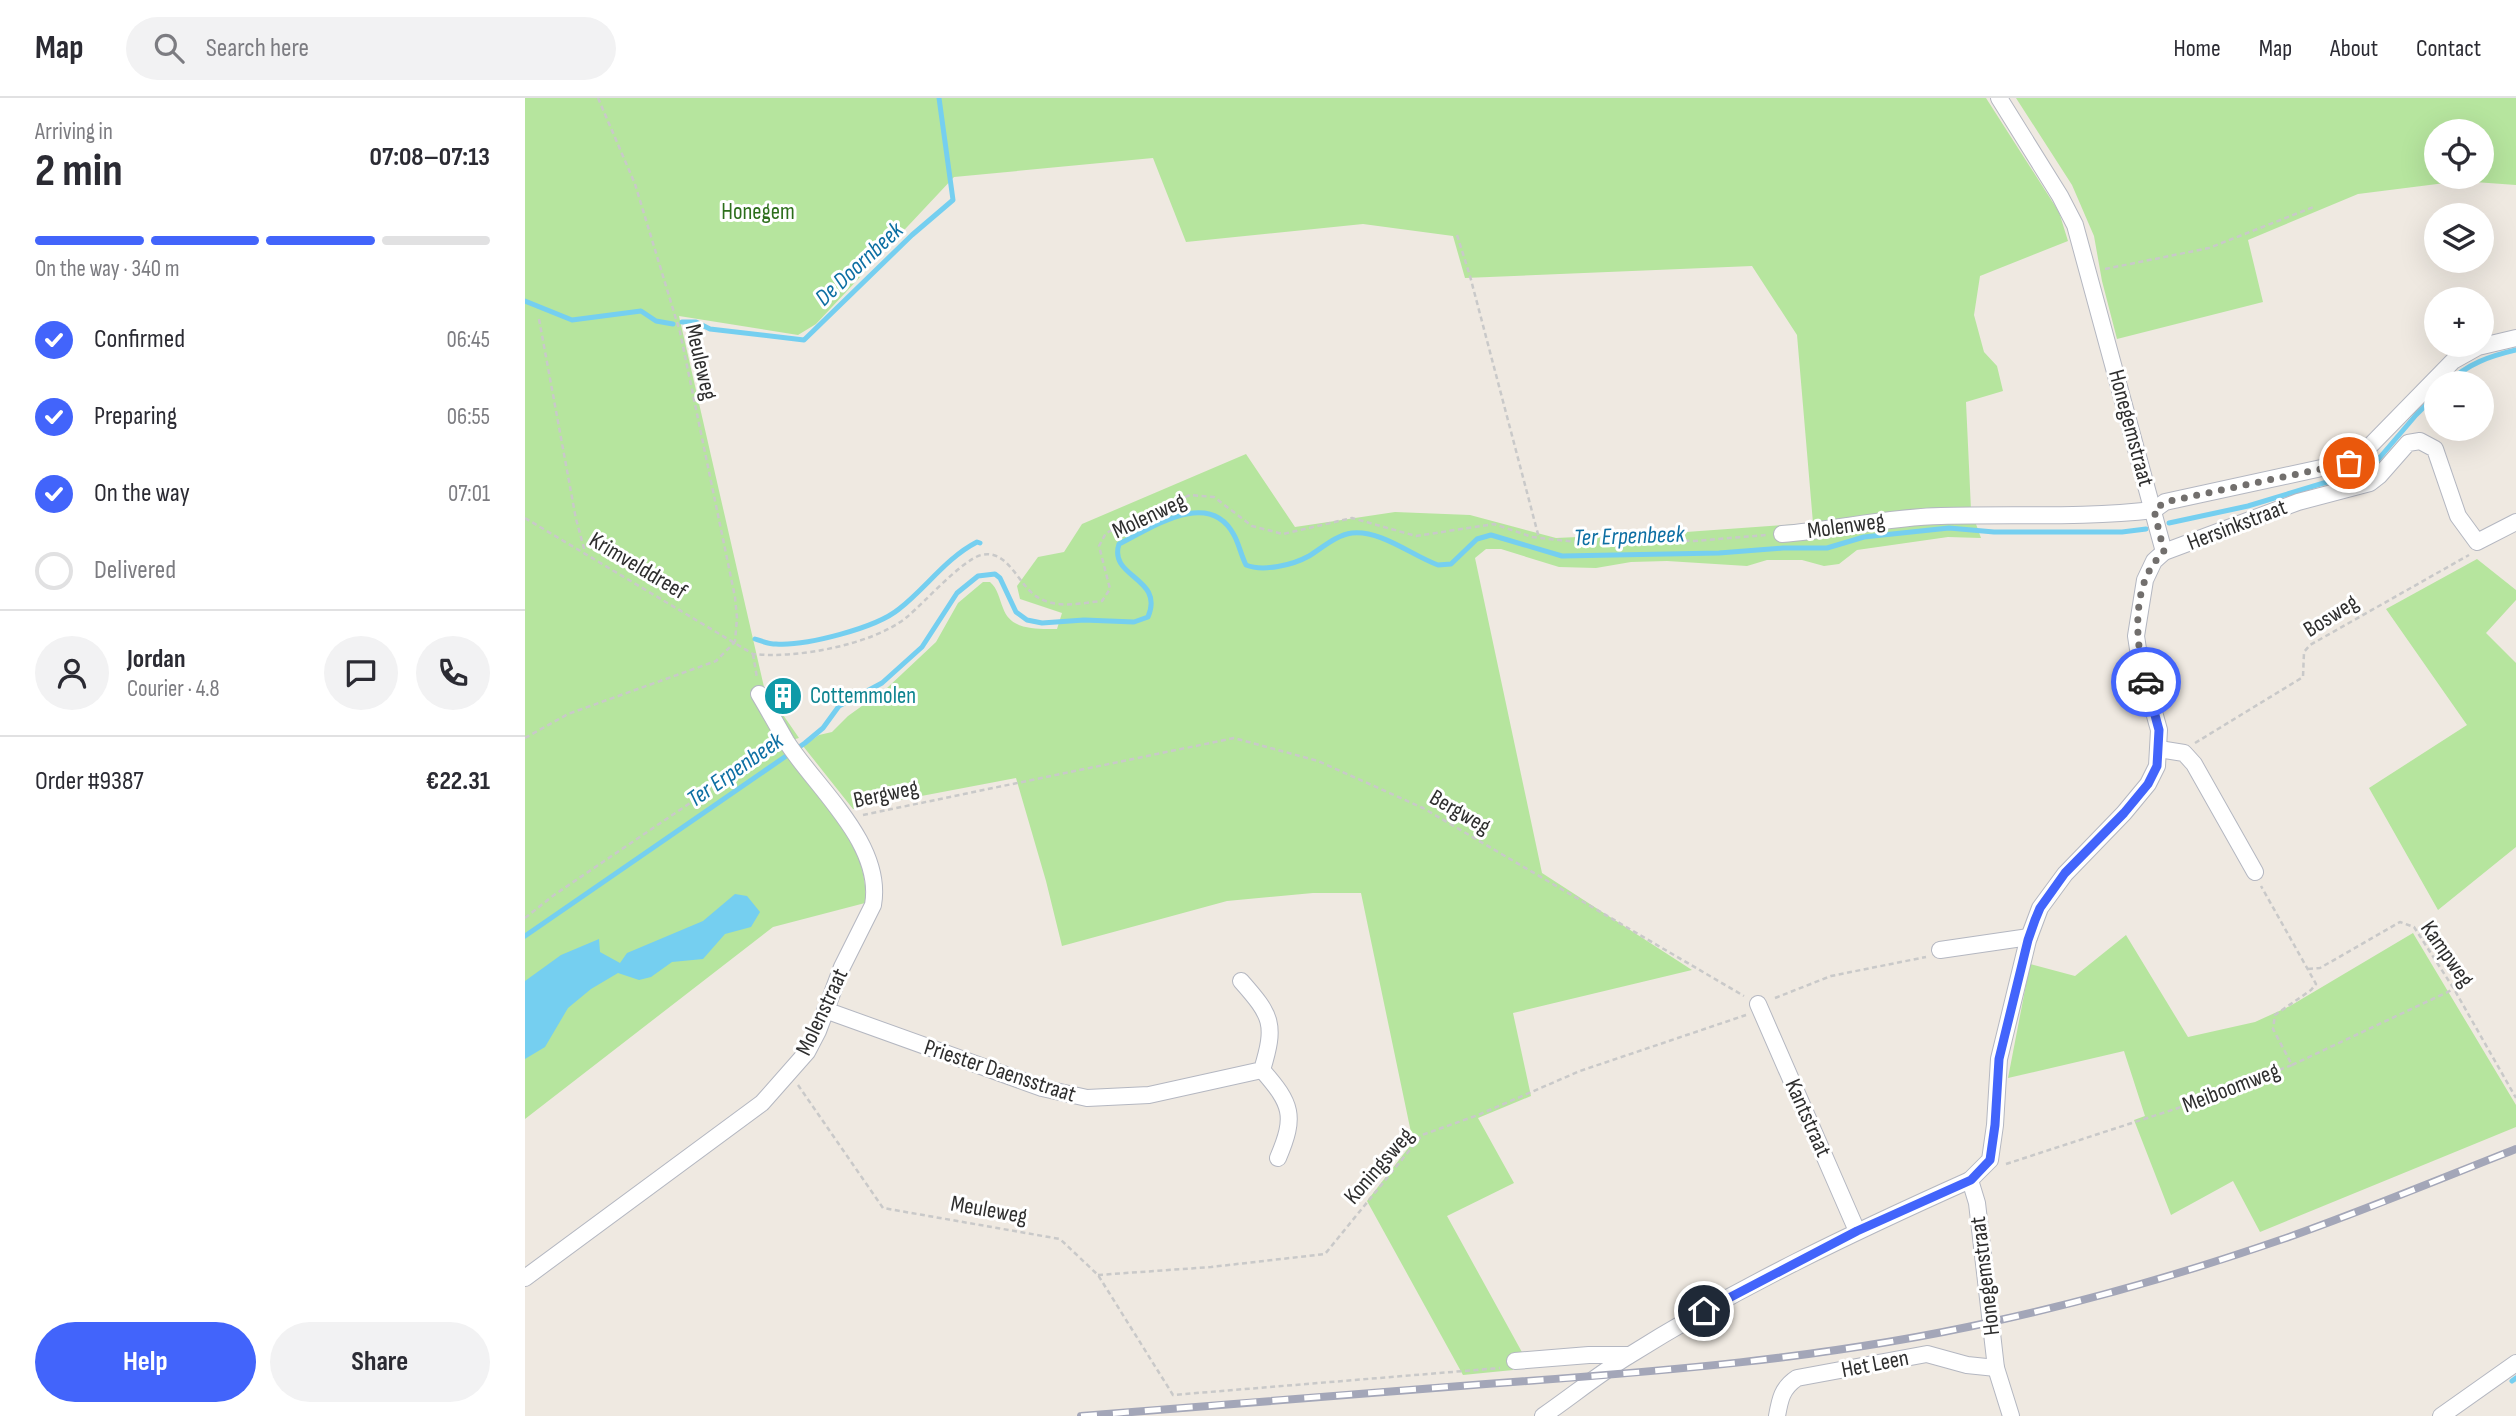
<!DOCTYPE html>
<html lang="en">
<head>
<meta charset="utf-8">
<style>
  body { margin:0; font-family:"Sofia Sans Condensed",sans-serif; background:#f2f2f3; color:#2b2b33; height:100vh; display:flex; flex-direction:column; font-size:26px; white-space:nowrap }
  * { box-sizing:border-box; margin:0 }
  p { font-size:23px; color:#7c7c81 }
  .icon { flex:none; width:38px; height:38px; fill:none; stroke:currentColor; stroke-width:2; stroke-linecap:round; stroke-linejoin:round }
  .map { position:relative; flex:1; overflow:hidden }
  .panel { display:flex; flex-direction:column; background:#fff; width:525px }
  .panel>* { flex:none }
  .fabs { position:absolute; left:1899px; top:21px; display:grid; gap:14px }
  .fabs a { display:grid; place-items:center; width:70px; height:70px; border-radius:50%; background:#fff; box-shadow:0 7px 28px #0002; font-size:35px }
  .pin { position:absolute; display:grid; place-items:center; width:60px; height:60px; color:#fff; margin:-30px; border:4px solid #fff; border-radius:50%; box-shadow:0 2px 7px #0007 }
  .courier { position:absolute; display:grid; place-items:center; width:70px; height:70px; margin:-35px; border:5px solid #4264fb; border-radius:50%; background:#fff; color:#222; box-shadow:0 2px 9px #0007 }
  .overview em { font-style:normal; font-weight:700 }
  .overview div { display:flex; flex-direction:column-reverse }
  .overview { display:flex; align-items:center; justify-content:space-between; height:119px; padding:0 35px }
  h1 { font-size:46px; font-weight:700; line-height:52px }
  .bar { display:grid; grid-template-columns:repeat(4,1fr); gap:10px 7px; align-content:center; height:84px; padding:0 35px }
  .bar i { height:9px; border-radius:5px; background:#e1e1e2 }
  .bar .selected { background:#4264fb }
  .bar p { grid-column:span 4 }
  .line { display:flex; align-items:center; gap:18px; padding:0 35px; border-top:2px solid #e1e1e2 }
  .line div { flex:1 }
  .round { display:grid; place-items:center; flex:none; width:74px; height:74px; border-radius:37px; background:#f2f2f3 }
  ol { padding:0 35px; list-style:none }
  li { display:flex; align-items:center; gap:21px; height:77px }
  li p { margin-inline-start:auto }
  li .icon { padding:7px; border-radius:50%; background:#4264fb; color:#fff; stroke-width:4 }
  li:last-child { color:#7c7c81 }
  li i { width:38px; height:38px; border:4px solid #e1e1e2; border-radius:50% }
  .primary-button { display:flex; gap:14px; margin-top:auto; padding:14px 35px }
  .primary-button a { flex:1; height:80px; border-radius:42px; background:#4264fb; color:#fff; font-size:28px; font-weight:700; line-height:80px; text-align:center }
  .primary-button a+a { background:#f2f2f3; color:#2b2b33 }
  header { display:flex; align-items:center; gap:42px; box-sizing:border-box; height:98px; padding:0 35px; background:#fff; border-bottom:2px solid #e1e1e2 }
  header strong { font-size:33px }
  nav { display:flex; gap:38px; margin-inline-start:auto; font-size:24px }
  .search { width:490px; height:63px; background:#f2f2f3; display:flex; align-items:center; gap:18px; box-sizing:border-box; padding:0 24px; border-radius:38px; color:#7c7c81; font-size:26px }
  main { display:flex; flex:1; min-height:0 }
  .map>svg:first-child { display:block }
  .green { fill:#b6e59e; fill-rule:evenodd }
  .water { fill:#75cff0 }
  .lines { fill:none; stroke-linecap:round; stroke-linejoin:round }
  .stream { stroke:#75cff0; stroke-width:5 }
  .minor-casing { stroke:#b4b7c1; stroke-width:18 }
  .path { stroke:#c9c9c9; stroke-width:2.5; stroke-dasharray:5 3.5; stroke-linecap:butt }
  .minor { stroke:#fff; stroke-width:16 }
  .rail-casing { stroke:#a3a6b8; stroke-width:8 }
  .rail { stroke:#fff; stroke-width:5; stroke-dasharray:16; stroke-linecap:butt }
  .done { stroke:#726f6d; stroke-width:7; stroke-dasharray:0 12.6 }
  .route { stroke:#4264fb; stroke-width:9 }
  .labels { text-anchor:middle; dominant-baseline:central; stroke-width:6; stroke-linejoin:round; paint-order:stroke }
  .park-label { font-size:23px; fill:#2c6e1b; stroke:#fff }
  .street-label { font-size:23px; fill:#2e2e2e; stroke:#fff }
  .culture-label { font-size:23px; fill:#0d838f; stroke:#fff; text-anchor:start }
  .water-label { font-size:24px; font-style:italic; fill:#0d6fa3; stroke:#fff }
</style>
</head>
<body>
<header>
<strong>Map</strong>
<div class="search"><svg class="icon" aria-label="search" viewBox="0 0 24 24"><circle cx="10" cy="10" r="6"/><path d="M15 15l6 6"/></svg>Search here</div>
<nav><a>Home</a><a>Map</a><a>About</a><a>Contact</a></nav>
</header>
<main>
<section class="panel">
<div class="overview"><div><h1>2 min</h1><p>Arriving in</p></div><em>07:08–07:13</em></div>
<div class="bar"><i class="selected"></i><i class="selected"></i><i class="selected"></i><i></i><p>On the way · 340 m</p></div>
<ol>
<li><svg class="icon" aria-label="check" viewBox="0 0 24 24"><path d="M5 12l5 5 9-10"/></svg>Confirmed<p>06:45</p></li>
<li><svg class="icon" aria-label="check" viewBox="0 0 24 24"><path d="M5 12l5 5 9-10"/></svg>Preparing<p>06:55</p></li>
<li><svg class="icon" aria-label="check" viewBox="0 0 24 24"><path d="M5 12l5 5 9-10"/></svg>On the way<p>07:01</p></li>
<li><i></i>Delivered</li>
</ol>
<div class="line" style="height:126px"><a class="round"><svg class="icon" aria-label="person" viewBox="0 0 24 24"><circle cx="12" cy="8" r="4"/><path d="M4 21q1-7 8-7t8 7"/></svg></a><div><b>Jordan</b><p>Courier · 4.8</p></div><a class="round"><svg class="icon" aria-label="chat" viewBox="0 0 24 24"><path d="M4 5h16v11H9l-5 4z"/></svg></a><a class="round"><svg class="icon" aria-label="phone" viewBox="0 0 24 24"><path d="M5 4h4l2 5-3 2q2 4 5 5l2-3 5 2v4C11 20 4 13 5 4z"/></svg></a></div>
<div class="line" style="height:91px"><div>Order #9387</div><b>€22.31</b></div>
<div class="primary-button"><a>Help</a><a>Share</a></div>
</section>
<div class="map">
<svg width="1991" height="1318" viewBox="0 0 1991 1318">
  <rect width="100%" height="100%" fill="#efe9e1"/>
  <g class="green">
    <path d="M 0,0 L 1461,0 L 1534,114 L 1543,143 L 1455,178 L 1449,217 L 1459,254 L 1472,268 L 1478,293 L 1441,304 L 1446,412 L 1456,440 L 1423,439 L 1332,452 L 1314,466 L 1299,468 L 1277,462 L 1242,462 L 1222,468 L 1142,463 L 1106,464 L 1071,470 L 1034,469 L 976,451 L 961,451 L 950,460 L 1017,775 L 1167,872 L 988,915 L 1006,998 L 953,1020 L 989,1085 L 922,1118 L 998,1256 L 987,1258 L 988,1272 L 938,1277 L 842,1103 L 888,1044 L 836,795 L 788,795 L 702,803 L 537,848 L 521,783 L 491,680 L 328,711 L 278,648 L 294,637 L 307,634 L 323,618 L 362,590 L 411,544 L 433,505 L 458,484 L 465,484 C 473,491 474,500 478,510 C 486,533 512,531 532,531 L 537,515 L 495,501 L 492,488 L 513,459 L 539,454 L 557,426 L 721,356 L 770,429 L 870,414 L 945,417 L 1031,440 L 1161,434 L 1288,425 L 1272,237 L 1227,168 L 940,180 L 928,138 L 838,126 L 661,144 L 628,60 L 429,79 L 291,226 L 273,237 L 154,218 L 239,589 L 274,640 L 253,646 C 289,691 346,744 340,805 L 248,829 L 0,1021 Z"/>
    <path d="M 1491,0 L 1991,0 L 1991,87 L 1936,83 L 1833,96 L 1723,142 L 1738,204 L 1592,241 L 1577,183 L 1569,138 L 1547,87 ZM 1911,33 L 1956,33 L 1956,79 L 1911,79 Z"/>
    <polygon points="1952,461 1991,492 1991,502 1961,535 1991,565 1991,749 1913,812 1844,690 1942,627 1861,511"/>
    <polygon points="1888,835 1991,1007 1991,1029 1735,1134 1708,1083 1646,1117 1609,1022 1620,1018 1599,953 1483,980 1505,866 1550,878 1601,837 1663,939 1730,924 1765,908"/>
  </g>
  <polygon class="water" points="210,796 222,798 235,814 226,829 200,836 178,861 147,864 126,879 114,882 93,875 66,891 43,910 20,949 0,961 0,883 36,857 74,841 75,854 95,865 102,855 178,823"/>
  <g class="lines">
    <g class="stream">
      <polyline points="0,203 47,222 116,213 131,223 148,226"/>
      <polyline points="157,224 171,224 185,231 279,242 387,137 428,102 414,0"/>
      <path d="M 1923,285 C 1942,266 1965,258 1991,252"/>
      <polyline points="1644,425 1723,408 1845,371 1891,317 1911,297"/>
      <path d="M 230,541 C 236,543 244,546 251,546 C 281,548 351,530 374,511 C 401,490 421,460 452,444 L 455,445"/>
      <path d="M 0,838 L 280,645 L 298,630 L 314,608 L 357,585 L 397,549 L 432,495 L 453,478 L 470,476 L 475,480 L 491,514 L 502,522 L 517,525 L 559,522 L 609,524 L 623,519 C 640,479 583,480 594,446 C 625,431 684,389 709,437 C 714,446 716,457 721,467 C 738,474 768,467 784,458 C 797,450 811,437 827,435 C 856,432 886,457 913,467 L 926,466 L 952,441 L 966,437 L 1037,458 L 1194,455 L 1258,450 L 1302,450 L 1339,439 L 1424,430 L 1469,434 L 1597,434 L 1621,431"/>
      <polyline points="1987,1283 1991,1280"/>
    </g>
    <defs>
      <g id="minor">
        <polyline points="1474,0 1535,98 1550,127 1639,454"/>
        <path d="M 1257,436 C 1310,432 1362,419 1416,418 C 1487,416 1558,420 1629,412 L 1640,404 L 1824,364 L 1839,354 L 1928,263 L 1953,249 L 1991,240"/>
        <polyline points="1634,651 1659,655 1669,666 1730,774"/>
        <polyline points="1415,852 1504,839"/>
        <polyline points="1233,906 1332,1133"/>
        <path d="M 300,912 L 517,990 L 562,1000 L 624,997 L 737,972 C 751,926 747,918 716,883"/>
        <path d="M 737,972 C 767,1006 771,1018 753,1060"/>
        <path d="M 0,1180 L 237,1005 L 282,954 L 293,933 L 317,869 L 348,807 C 359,746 291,690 261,643 C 252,627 243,611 234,596"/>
        <polyline points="990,1263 1064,1257 1104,1257"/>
        <path d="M 1018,1318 C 1047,1298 1075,1275 1105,1257 C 1213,1189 1329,1134 1445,1082"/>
        <path d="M 1252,1318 C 1255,1301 1257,1290 1272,1280 L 1402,1256 L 1442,1267 L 1471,1270"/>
        <polyline points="1486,1318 1471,1270 1452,1105 1445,1082 1465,1062 1470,1027 1474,961 1503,842 1515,810 1540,776 1599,715 1623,686 1632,668 1634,632 1615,564 1611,538 1620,482 1629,463 1639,454 1773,404 1845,385 1854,378 1883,345 1895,343 1910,351 1933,418 1952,444 1991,424"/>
        <polyline points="1916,1318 1991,1265"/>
      </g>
    </defs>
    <use href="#minor" class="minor-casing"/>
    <g class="path">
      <polyline points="73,0 110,86 155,234 210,499 212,520 210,544"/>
      <polyline points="932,137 945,178 1014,440"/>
      <polyline points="1580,171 1684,150 1791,108"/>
      <polyline points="14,221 51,421 60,454"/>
      <path d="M 0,420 L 228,556 C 270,561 348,547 382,519 C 400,504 436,463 456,457 C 484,450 494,490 514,500 C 533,511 556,505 577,503 L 585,491 L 574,448 L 581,435 L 665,397 L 689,399 L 727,428 L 758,436 L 827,420 L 891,438 L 969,426 L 1007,439 L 1060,445 L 1142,442 L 1169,443 L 1241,437"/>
      <polyline points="228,556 232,580"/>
      <polyline points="0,640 43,616 191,563 210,544"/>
      <polyline points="1670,645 1778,579 1779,554 1785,547 1944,457"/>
      <polyline points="338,717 709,640 793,663 898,710 1219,898"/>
      <polyline points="0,820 29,797 248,649"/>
      <polyline points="1783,871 1795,870 1875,824 1889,829 1929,891 1991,1000"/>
      <polyline points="1250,900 1306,878 1401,859"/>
      <polyline points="1767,967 1929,891"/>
      <polyline points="273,987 358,1110 535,1141 573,1177 648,1297 975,1270"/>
      <polyline points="1481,1066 1653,1010 1767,967 1748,931 1750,917 1786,892 1791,886 1736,788"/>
      <polyline points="573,1177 686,1169 800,1156 897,1037 953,1017 1055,973 1221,917"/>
    </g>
    <use href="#minor" class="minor"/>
    <defs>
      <path id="rail" d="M 556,1318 C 691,1307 826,1296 961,1286 C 1130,1274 1300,1261 1466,1224 C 1567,1202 1666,1173 1764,1139 C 1840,1112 1915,1081 1991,1051"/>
    </defs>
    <use href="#rail" class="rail-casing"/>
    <use href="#rail" class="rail"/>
  </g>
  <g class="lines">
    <path class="done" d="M 1621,584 C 1610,545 1605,484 1639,454 L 1629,412 L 1640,404 L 1824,365"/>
    <polyline class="route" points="1179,1213 1332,1133 1446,1082 1465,1062 1470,1027 1474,961 1503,842 1510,822 1515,810 1540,775 1599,715 1623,686 1632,668 1634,632 1621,584"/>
  </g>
  <defs>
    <symbol id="building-disc" viewBox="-11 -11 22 22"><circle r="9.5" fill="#0f9aa8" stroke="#fff"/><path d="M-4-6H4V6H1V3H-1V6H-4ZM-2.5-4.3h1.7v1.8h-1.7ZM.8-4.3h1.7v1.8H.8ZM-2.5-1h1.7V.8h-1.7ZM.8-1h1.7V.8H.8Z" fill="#fff"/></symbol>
  </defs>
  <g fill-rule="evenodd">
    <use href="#building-disc" x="236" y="576" width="44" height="44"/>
  </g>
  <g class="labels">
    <g class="park-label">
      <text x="233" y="114">Honegem</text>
    </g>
    <g class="street-label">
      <text transform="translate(176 264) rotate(77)">Meuleweg</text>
      <text transform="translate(1606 330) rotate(75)">Honegemstraat</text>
      <text transform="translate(624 418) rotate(-25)">Molenweg</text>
      <text transform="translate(1712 427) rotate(-21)">Hersinkstraat</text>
      <text transform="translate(1321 428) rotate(-8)">Molenweg</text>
      <text transform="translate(113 468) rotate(31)">Krimvelddreef</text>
      <text transform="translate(1806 518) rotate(-32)">Bosweg</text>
      <text transform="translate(361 696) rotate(-12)">Bergweg</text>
      <text transform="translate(935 714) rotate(30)">Bergweg</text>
      <text transform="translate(1922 856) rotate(55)">Kampweg</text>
      <text transform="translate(297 914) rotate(-65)">Molenstraat</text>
      <text transform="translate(475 973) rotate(18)">Priester Daensstraat</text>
      <text transform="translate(1706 990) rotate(-21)">Meiboomweg</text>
      <text transform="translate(1283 1020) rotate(66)">Kantstraat</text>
      <text transform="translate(854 1068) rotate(-49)">Koningsweg</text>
      <text transform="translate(464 1112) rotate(10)">Meuleweg</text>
      <text transform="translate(1460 1178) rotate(-97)">Honegemstraat</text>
      <text transform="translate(1350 1266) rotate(-11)">Het Leen</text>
    </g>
    <g class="culture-label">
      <text x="285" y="598">Cottemmolen</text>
    </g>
    <g class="water-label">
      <text transform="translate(334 166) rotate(-43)">De Doornbeek</text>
      <text transform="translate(1104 438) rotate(-2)">Ter Erpenbeek</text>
      <text transform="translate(210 672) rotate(-35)">Ter Erpenbeek</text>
    </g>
  </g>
</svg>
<div class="fabs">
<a><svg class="icon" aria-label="locate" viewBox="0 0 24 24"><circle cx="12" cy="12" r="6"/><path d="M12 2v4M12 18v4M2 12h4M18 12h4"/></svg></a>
<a><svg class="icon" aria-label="layers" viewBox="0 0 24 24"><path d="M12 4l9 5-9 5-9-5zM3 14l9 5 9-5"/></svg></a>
<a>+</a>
<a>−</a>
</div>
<div class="pin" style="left:1824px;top:365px;background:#ea580c"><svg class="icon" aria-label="bag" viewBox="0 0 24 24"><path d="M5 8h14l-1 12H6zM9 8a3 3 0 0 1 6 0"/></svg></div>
<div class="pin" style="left:1179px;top:1213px;background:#1f2937"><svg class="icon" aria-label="home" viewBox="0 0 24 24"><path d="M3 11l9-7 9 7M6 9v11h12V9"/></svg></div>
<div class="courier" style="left:1621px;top:584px"><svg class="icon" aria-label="car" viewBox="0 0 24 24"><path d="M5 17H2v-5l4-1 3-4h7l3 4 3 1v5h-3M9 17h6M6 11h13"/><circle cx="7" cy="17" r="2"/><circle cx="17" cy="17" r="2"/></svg></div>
</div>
</main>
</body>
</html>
